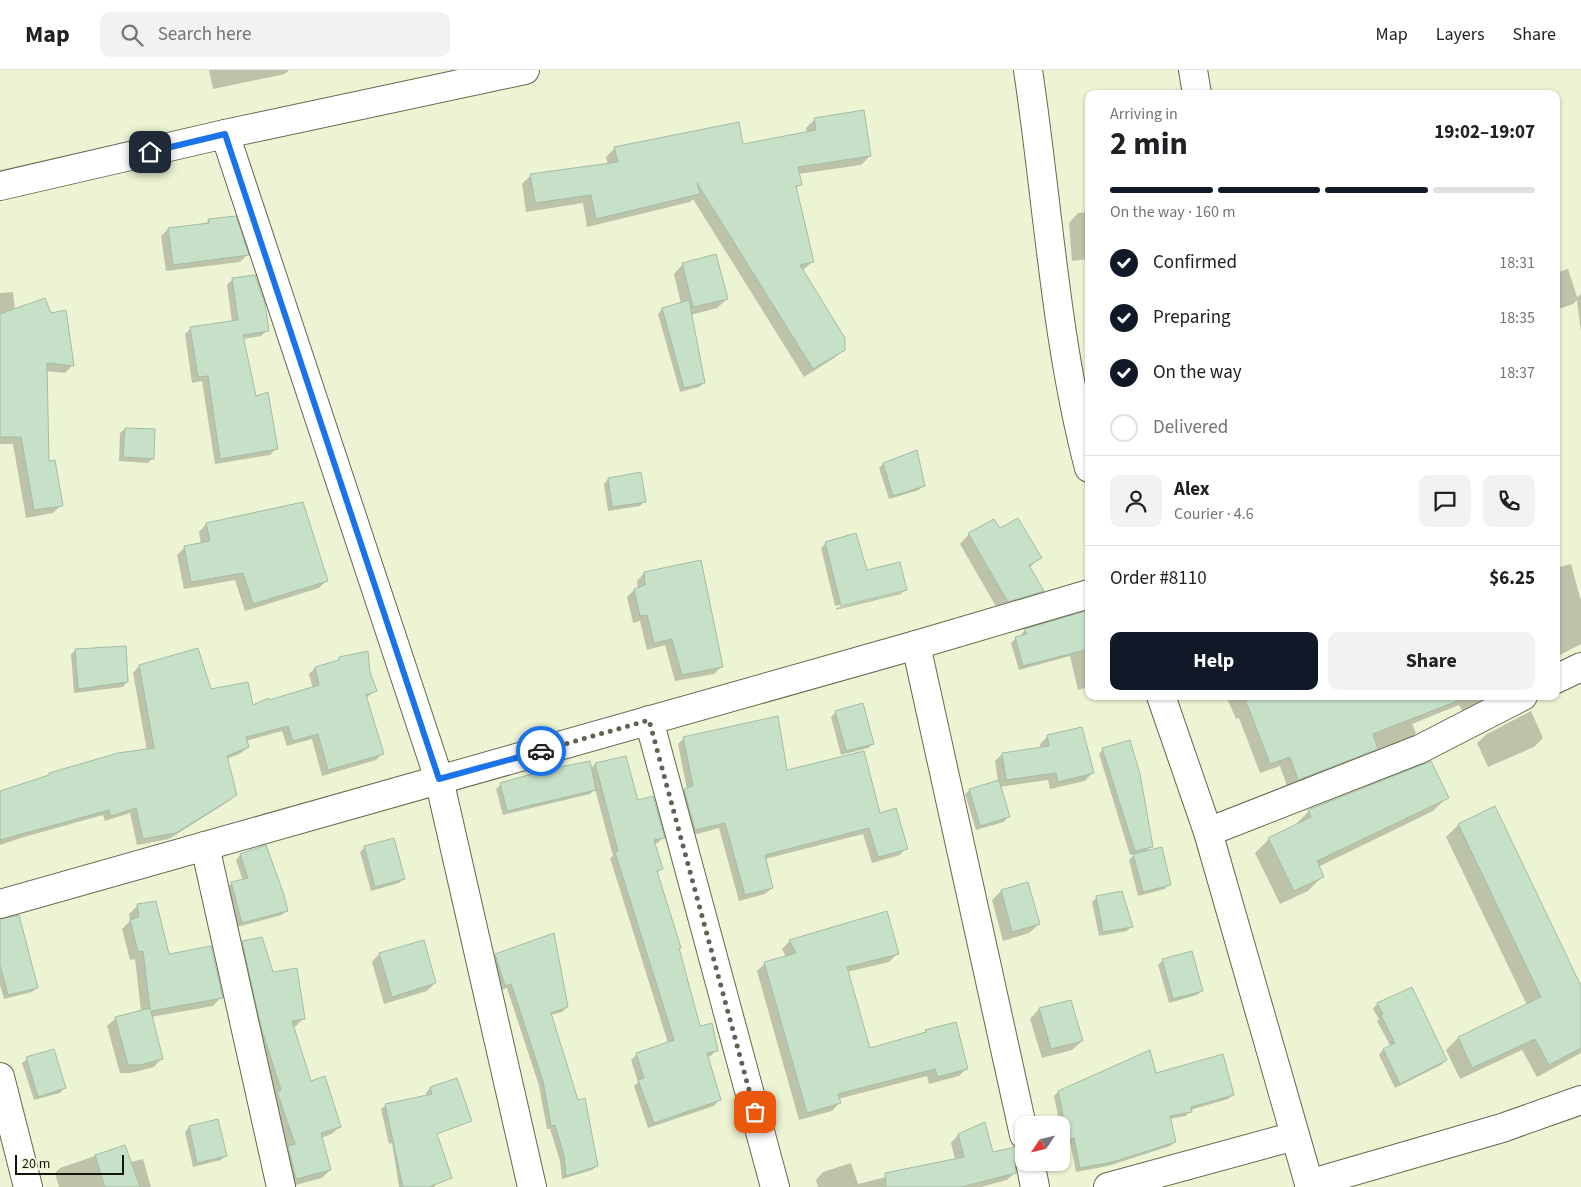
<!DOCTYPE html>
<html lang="en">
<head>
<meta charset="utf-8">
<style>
  body { margin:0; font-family:"Source Sans 3",sans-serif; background:#f2f2f2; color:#202124; height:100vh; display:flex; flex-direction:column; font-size:19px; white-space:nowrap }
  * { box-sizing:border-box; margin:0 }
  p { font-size:16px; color:#757577 }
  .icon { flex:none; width:28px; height:28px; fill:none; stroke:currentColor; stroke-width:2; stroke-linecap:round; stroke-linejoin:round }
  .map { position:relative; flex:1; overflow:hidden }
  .side { position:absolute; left:1085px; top:20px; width:475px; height:610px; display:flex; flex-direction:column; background:#fff; border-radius:10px; box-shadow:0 1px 4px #0004 }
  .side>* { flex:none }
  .needle { width:32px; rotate:235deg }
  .tools { position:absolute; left:1015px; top:1046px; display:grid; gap:10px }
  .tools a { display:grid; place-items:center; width:55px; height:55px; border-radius:10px; background:#fff; box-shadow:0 1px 4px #0004; font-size:25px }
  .scale { position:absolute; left:15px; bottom:12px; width:109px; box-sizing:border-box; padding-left:5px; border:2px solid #13150a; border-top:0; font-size:14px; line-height:18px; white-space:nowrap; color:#13150a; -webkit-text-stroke:4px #edf4d4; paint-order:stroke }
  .pin { position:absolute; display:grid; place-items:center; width:42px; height:42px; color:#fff; margin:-21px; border-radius:10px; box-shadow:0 2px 8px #0006 }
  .courier { position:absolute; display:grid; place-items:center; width:50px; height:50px; margin:-25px; border:4px solid #1a73e8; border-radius:50%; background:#fff; color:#222; box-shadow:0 1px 6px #0007 }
  .headline em { font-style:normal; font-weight:700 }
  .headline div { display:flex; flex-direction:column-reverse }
  .headline { display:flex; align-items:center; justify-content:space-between; height:85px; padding:0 25px }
  h1 { font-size:32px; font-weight:700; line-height:38px }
  .bar { display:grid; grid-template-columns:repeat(4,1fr); gap:8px 5px; align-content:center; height:60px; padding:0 25px }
  .bar i { height:6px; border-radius:4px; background:#e0e0e0 }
  .bar .on { background:#111827 }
  .bar p { grid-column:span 4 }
  .line { display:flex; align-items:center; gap:12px; padding:0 25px; border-top:1px solid #e0e0e0 }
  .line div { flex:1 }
  .round { display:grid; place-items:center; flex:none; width:52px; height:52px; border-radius:10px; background:#f2f2f2 }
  ol { padding:0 25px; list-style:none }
  li { display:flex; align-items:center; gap:15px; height:55px }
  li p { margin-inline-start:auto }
  li .icon { padding:5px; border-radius:50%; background:#111827; color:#fff; stroke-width:4 }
  li:last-child { color:#757577 }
  li i { width:28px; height:28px; border:2px solid #e0e0e0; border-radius:50% }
  .action { display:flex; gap:10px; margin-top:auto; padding:10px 25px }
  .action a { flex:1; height:58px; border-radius:10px; background:#111827; color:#fff; font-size:20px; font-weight:700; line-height:58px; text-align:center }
  .action a+a { background:#f2f2f2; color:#202124 }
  header { display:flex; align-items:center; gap:30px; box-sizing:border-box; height:70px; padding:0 25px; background:#fff; border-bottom:1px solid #e0e0e0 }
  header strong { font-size:24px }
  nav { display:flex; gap:28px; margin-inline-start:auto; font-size:18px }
  .search { width:350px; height:45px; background:#f2f2f2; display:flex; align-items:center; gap:12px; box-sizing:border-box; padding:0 18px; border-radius:10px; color:#757577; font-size:19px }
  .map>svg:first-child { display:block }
  .shadow { fill:#0003 }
  .building { fill:#c7e0c8; stroke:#a5bca5 }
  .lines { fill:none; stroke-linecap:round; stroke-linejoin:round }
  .street-casing { stroke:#64694e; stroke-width:30 }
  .highway-casing { stroke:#64694e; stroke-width:30 }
  .street { stroke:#fff; stroke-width:28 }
  .highway { stroke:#fff; stroke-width:28 }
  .done { stroke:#5f6351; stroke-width:5; stroke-dasharray:0 9 }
  .route { stroke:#1a73e8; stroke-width:6 }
</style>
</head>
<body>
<header>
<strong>Map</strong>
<div class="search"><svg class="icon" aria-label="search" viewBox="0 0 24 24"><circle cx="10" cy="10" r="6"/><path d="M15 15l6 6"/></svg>Search here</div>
<nav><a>Map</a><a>Layers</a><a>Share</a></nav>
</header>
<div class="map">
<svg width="1581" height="1117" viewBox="0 0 1581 1117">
  <rect width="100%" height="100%" fill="#edf4d4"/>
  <g class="shadow">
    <polygon points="209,0 289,0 285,4 213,19"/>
    <polygon points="815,49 870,86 861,95 798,104 800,114 795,119 813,191 802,201 844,279 834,288 804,307 693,129 690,132 587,157 583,133 526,142 522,114 531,105 608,95 606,87 615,78 742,75 807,63 806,58"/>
    <polygon points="1089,142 1089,189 1072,191 1069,153 1078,143"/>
    <polygon points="209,150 247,185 240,192 166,201 161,166 168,159 205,154"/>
    <polygon points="683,194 727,229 717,238 691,245 704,313 699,317 680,322 658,244 662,239 681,234 674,204"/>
    <polygon points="1568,199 1577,227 1581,224 1581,262 1577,230 1573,234 1556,240 1556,203"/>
    <polygon points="233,209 267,260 261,266 243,269 255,328 276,379 270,385 215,394 202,311 192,313 185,264 191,258 232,252 227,215"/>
    <polygon points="13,222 15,240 73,295 65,303 46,301 47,392 61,435 53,443 26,448 13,374 0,374 0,223"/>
    <polygon points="125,359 153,388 148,393 119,391 120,363"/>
    <polygon points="916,382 923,415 919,420 889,429 879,398 883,394"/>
    <polygon points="640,404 644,431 640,436 608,441 604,414 608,409"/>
    <polygon points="206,454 327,510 319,518 245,541 235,510 184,519 177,485 185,477 201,474 199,462"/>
    <polygon points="1000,460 1040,488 1029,498 1042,521 1033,530 998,540 960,474 969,464"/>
    <polygon points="826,473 866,501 906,519 901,524 836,540 836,538 902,522 902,520 835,536 821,478"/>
    <polygon points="1571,494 1581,531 1581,574 1556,587 1556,498"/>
    <polygon points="644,503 721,597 714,604 675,611 665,575 647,580 640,551 633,553 627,527 634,520 638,519 637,511"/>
    <polygon points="1025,560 1089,561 1089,617 1078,620 1070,586 1019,600 1011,573 1016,568 1022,567 1021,565"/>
    <polygon points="198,579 210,620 252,637 313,619 309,604 315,598 335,593 340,588 369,602 375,621 366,628 382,684 376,690 322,706 312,669 287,676 282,661 246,671 248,677 241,683 227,689 235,725 229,731 169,769 137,775 130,743 105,751 103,745 24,767 0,775 0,722 46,707 49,704 147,681 133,603 139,596"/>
    <polygon points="76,580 127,612 123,617 74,623 71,584"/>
    <polygon points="1226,626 1497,626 1463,643 1459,635 1412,654 1416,663 1406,673 1288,719 1280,696 1260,703 1239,648 1236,649"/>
    <polygon points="1531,641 1543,668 1534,677 1488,697 1477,673 1487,664"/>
    <polygon points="836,642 873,674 868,678 841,685 831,647"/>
    <polygon points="1048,666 1092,703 1085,711 1050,719 1048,710 999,717 1008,747 1004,752 976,760 965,724 970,720 998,711 995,691 1002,684 1041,679 1040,674"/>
    <polygon points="684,668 786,702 879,745 906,778 900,785 872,793 863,764 765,789 772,818 765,824 739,831 719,758 689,766 678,726 687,719 678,674"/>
    <polygon points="1103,679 1151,776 1145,783 1169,814 1165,819 1138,826 1129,790 1135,784 1130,785 1099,684"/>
    <polygon points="625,687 637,731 663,767 658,773 654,774 661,799 657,803 700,957 716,980 711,986 707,987 719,1030 714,1036 648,1058 634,1016 638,1012 631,990 637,984 668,973 610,788 613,786 595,719 590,724 503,745 496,719 501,714 590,699 595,694"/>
    <polygon points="1447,727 1433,741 1318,797 1322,807 1308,821 1280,834 1255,783 1269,769 1295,756 1295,755 1309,741"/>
    <polygon points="1494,738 1581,919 1581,983 1537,1007 1522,980 1460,1009 1446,980 1458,968 1527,935 1446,767 1458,755"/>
    <polygon points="266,776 286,841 282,845 237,857 227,818 231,814 243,811 236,790 240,785"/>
    <polygon points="365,777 403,809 399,813 371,821 360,782"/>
    <polygon points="1027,814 1039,854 1029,863 1003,871 992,830 1001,821"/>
    <polygon points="1097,827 1132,856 1127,861 1099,866 1092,832"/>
    <polygon points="138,835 168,885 221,927 213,936 151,947 162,988 154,997 131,1003 120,1003 107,956 116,948 141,941 135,889 130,890 122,859 130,851 129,844"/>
    <polygon points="790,871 897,884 889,892 847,902 869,979 922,965 926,961 966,999 959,1006 929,1014 927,1006 838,1029 839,1033 832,1041 799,1050 757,901 765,893 786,887 782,879"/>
    <polygon points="243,872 272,903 304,948 296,956 292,957 310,1012 340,1056 332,1064 321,1068 330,1100 322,1108 288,1117 235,880"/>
    <polygon points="0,884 37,917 32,922 4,929 0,915"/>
    <polygon points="379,884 435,913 427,921 384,934 372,892"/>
    <polygon points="496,886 567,937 562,942 550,945 597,1096 592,1100 562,1109 560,1091 550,1059 547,1059 539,1016 507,918 500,920 491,890"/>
    <polygon points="1163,890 1202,921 1197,925 1169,933 1158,895"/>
    <polygon points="1412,918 1446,990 1441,995 1395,1018 1379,985 1383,980 1391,977 1377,951 1379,949 1373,939 1377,934"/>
    <polygon points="1070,931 1082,971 1072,980 1042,988 1030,949 1039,939"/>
    <polygon points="27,989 64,1018 60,1023 34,1030 22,993"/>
    <polygon points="1155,1004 1233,1025 1228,1029 1190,1040 1186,1046 1169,1049 1175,1072 1170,1076 1108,1096 1076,1102 1070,1072 1063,1073 1061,1055 1060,1055 1054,1026 1058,1022"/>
    <polygon points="456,1010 431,1041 435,1117 399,1117 392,1073 389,1074 381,1039 386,1035 427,1026 426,1023 430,1018"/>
    <polygon points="984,1054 992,1083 1015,1103 1007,1110 981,1117 818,1117 816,1110 823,1102 851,1093 858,1114 955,1090 951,1073 958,1065"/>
    <polygon points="189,1057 226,1085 221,1090 193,1097 185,1062"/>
    <polygon points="124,1076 130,1092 143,1089 151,1117 59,1117 55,1103 60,1098"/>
  </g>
  <g class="building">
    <polygon points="864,40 871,86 798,97 802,115 796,116 814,192 800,195 845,268 845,280 813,299 697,113 700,124 596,149 591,125 535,133 530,104 618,92 614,77 739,52 743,74 816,60 814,48"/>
    <polygon points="236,146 249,185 173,195 168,158 209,153 208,149"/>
    <polygon points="716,184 728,229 693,237 682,193"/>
    <polygon points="255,205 265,234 269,261 243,265 256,326 268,322 278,379 220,389 208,306 198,307 190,257 238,250 232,208"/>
    <polygon points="45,228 51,243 66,240 74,296 47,293 49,391 55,390 63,436 34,440 21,367 0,367 0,244"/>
    <polygon points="689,230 705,313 684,318 662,238"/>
    <polygon points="125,358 155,359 154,389 123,387"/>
    <polygon points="917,380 925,416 893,426 883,393"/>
    <polygon points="641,402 646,432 612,437 608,408"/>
    <polygon points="303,432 328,511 253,534 243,503 191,512 184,476 210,471 206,453"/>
    <polygon points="1018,448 1042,488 1029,495 1044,521 1008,532 968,463 994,449 1000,458"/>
    <polygon points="856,463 867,500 900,492 907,520 841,536 825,472"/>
    <polygon points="701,490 723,597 682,605 672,569 654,573 647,545 640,546 634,519 645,515 644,502"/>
    <polygon points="1086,541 1089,555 1089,579 1023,596 1015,567 1027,564 1024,559"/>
    <polygon points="126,576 128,612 78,619 75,579"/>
    <polygon points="198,578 211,619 248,612 253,635 268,628 269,630 319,615 315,597 339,590 339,587 368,581 370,602 377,621 366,625 384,684 328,700 318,664 293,671 288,656 246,667 249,677 227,686 237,725 176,763 143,769 136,738 111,746 109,740 0,770 0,721 49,705 49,703 118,683 154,678 139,595"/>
    <polygon points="1244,626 1464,626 1465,628 1373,664 1378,679 1298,710 1290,687 1270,694"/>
    <polygon points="863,633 874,674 846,681 835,641"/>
    <polygon points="778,646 787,700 864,681 880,743 896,738 908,779 878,787 869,758 765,785 773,818 745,825 725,753 695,760 684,719 693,716 683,667"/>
    <polygon points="1082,657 1094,703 1058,712 1056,703 1006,710 1002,683 1049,676 1047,665"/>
    <polygon points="1130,670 1140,704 1153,777 1135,781 1102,678"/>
    <polygon points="626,686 638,730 653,726 665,768 654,770 663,799 657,801 681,878 679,878 700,956 712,953 718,981 707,983 721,1030 654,1053 638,1010 644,1008 636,983 674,970 615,782 618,781 595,693"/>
    <polygon points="590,691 596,720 507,741 500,713 550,699"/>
    <polygon points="1431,691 1449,728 1317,791 1324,807 1294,821 1268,768 1311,747 1308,740"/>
    <polygon points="999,710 1010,747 980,756 969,719"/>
    <polygon points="1495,736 1581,916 1581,978 1549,995 1535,969 1472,998 1458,967 1541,927 1458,754"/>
    <polygon points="394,768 405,809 375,817 364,776"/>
    <polygon points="266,775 284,825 288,841 242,853 231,812 248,808 240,784"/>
    <polygon points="1162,777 1171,815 1143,822 1133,784"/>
    <polygon points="1028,812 1040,854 1012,862 1001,820"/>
    <polygon points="1122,821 1133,857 1103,862 1096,826"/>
    <polygon points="156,831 169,884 211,876 223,928 151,941 163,989 140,995 128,995 115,947 150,938 150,940 143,881 138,882 130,850 139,847 137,834"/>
    <polygon points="887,841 899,884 847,897 870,978 926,962 925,960 956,952 968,999 937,1007 935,999 838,1024 841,1033 807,1043 764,892 796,883 789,870"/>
    <polygon points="19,845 38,918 8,925 0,895 0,849"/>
    <polygon points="554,863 568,937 551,943 578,1030 585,1028 598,1096 566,1106 564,1086 555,1055 551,1056 543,1011 511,914 505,916 495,884"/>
    <polygon points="262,867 273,902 297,898 305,949 292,951 311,1011 325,1006 341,1057 321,1063 331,1100 296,1109 288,1076 295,1074 277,1022 281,1020 261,957 242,871"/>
    <polygon points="424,870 436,913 392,927 379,883"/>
    <polygon points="1192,881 1203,921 1173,929 1162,889"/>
    <polygon points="1412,917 1447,990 1400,1014 1383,979 1395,973 1381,945 1383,944 1377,933"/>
    <polygon points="1071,930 1083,971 1051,979 1039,938"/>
    <polygon points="54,979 66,1018 38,1027 26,987"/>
    <polygon points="1150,980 1156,1003 1223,984 1234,1025 1191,1037 1192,1042 1170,1046 1176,1072 1113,1092 1080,1098 1074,1068 1068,1069 1058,1021"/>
    <polygon points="457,1008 472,1051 437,1064 452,1108 429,1117 403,1117 385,1034 432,1024 430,1017"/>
    <polygon points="218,1049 227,1086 197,1093 189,1056"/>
    <polygon points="985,1052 993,1082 1015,1077 1020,1080 1015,1087 1016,1103 962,1117 886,1117 885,1103 964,1087 958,1064"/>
    <polygon points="125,1075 140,1117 105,1117 95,1085"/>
  </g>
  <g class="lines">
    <defs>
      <g id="street">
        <path d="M 1028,0 C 1048,133 1055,268 1089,398"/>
        <polyline points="1193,0 1197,24"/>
        <polyline points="225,64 439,709 532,1117"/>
        <polyline points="916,575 1024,1065"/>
        <polyline points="1556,609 1581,597"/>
        <polyline points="1161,626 1208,762 1310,1117"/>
        <polyline points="649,650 775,1117"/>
        <polyline points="1208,762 1420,679 1523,626"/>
        <polyline points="205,776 281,1117"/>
        <polyline points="0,834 916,575 1089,524"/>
        <polyline points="0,1007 28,1117"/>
        <polyline points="1030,1092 1035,1117"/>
        <polyline points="1309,1114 1502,1058 1581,1030"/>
        <polyline points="1108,1117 1295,1066"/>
      </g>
      <polyline id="highway" points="0,116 225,64 525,0"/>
    </defs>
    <use href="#street" class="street-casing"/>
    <use href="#highway" class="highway-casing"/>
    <use href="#street" class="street"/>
    <use href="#highway" class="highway"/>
  </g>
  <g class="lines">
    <polyline class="done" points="541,681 649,650 755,1042"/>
    <polyline class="route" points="150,82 225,64 439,709 541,681"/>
  </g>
</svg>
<div class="tools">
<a><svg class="needle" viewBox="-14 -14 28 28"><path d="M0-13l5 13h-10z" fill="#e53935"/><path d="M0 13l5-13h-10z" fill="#757577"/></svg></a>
</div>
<div class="scale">20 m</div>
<div class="pin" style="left:755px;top:1042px;background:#ea580c"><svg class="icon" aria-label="bag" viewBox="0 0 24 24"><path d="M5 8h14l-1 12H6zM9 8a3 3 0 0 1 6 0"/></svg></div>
<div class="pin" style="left:150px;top:82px;background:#1f2937"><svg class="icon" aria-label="home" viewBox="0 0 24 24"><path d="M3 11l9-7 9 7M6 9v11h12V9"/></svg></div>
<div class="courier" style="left:541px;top:681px"><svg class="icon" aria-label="car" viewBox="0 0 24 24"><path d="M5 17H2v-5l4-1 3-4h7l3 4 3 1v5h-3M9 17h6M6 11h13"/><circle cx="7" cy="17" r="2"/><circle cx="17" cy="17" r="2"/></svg></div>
<section class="side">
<div class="headline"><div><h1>2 min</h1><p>Arriving in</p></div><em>19:02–19:07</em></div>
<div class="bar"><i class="on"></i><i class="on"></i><i class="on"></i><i></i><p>On the way · 160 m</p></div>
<ol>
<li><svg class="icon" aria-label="check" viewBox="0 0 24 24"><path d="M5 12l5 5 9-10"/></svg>Confirmed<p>18:31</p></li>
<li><svg class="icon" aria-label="check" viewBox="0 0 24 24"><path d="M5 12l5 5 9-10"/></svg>Preparing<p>18:35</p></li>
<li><svg class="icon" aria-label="check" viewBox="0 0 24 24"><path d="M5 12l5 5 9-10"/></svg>On the way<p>18:37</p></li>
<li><i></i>Delivered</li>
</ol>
<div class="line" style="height:90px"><a class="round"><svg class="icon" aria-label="person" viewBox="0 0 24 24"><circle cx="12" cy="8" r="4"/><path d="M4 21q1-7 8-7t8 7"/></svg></a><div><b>Alex</b><p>Courier · 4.6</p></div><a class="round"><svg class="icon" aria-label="chat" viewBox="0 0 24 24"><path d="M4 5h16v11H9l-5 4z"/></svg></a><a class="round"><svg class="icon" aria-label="phone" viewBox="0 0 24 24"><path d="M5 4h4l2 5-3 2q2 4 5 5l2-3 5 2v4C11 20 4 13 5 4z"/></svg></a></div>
<div class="line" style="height:65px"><div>Order #8110</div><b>$6.25</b></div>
<div class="action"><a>Help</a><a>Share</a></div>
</section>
</div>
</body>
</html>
